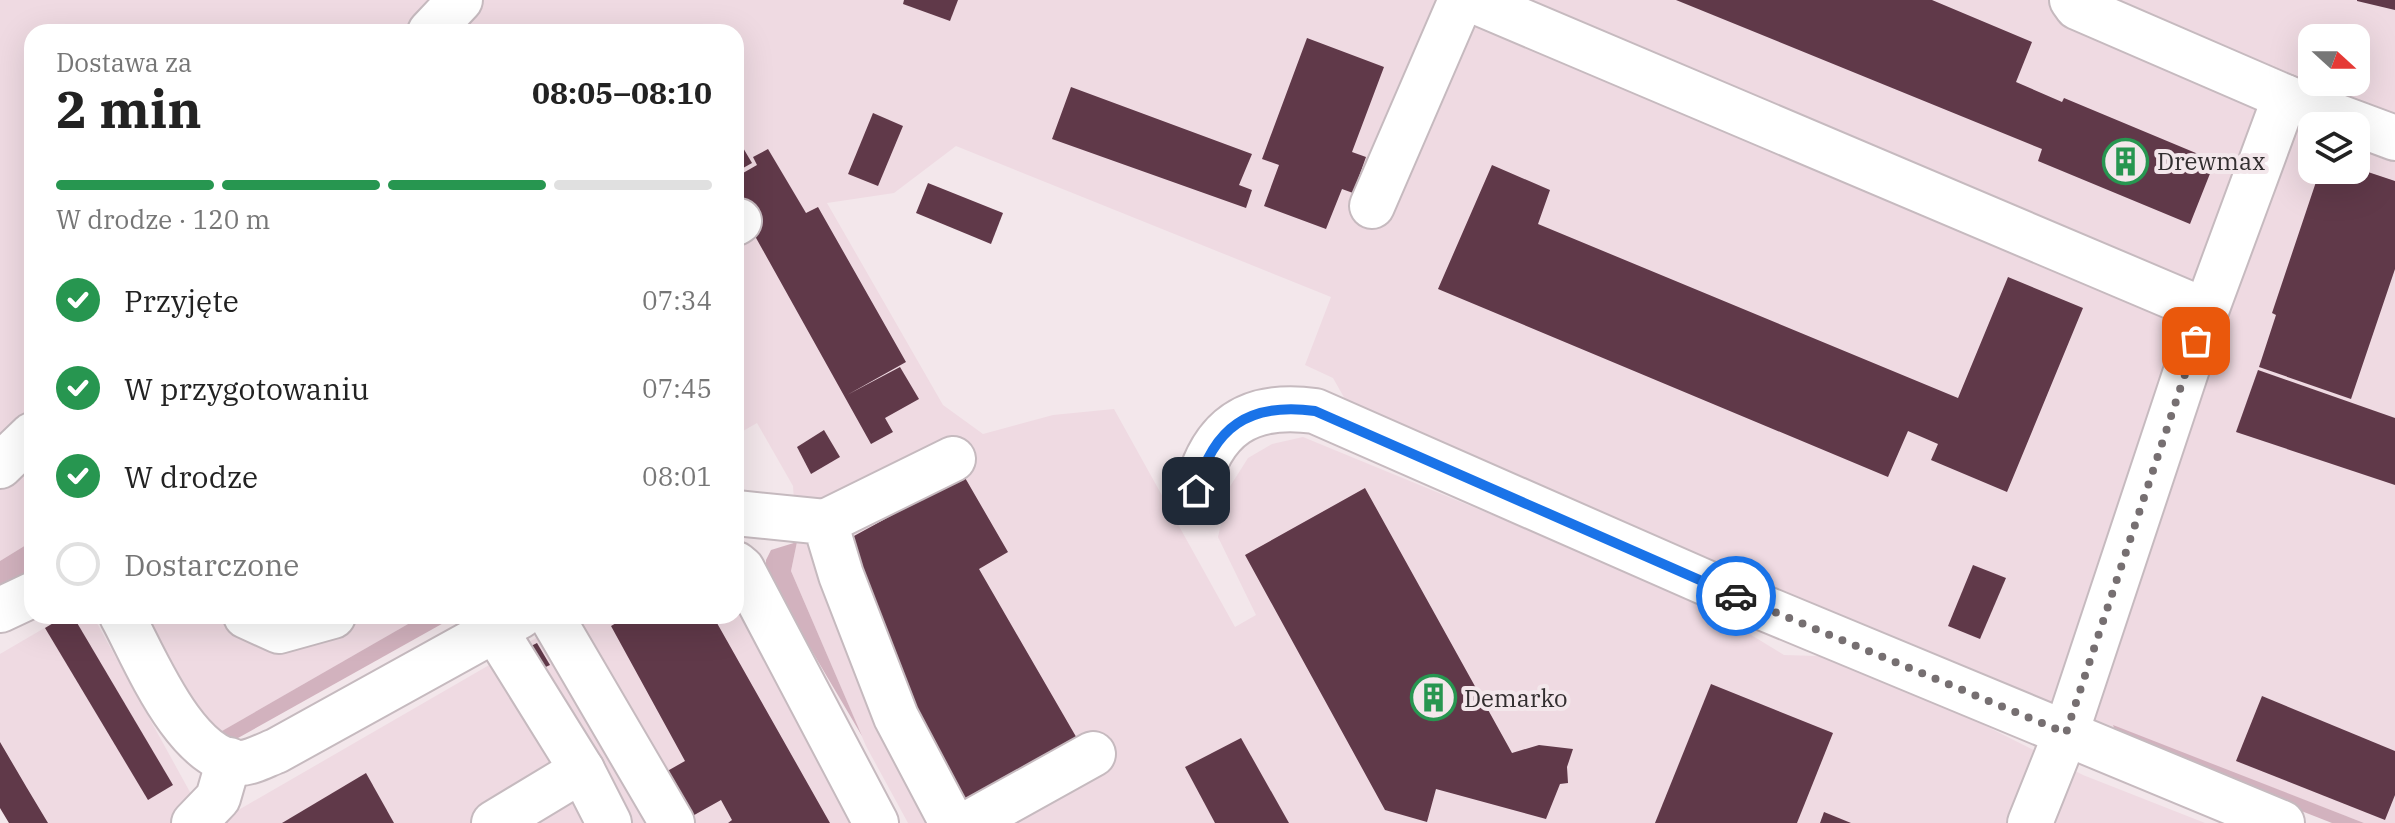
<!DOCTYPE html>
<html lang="pl">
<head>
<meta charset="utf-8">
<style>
  body { margin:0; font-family:"IBM Plex Serif",serif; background:#f6f6f6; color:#222; height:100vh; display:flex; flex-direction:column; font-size:30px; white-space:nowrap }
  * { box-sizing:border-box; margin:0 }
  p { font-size:26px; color:#767676 }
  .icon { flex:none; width:44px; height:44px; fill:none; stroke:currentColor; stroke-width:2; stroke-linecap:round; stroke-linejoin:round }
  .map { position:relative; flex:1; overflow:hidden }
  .sheet { position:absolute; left:24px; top:24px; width:720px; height:600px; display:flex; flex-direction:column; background:#fff; border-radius:24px; box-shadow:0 8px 32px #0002 }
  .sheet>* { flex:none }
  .needle { width:52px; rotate:111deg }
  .controls { position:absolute; left:2298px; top:24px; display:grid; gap:16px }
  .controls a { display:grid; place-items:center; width:72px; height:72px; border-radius:16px; background:#fff; box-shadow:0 8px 32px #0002; font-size:40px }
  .pin { position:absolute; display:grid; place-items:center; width:68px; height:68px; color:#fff; margin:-34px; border-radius:16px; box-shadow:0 4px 12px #0006 }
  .courier { position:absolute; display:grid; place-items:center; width:80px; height:80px; margin:-40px; border:6px solid #1a73e8; border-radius:50%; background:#fff; color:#222; box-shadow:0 2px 10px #0007 }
  .summary em { font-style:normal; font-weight:800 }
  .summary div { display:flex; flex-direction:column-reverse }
  .summary { display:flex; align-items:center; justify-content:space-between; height:136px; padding:0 32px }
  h1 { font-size:52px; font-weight:800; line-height:60px }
  .bar { display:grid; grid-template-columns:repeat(4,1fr); gap:12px 8px; align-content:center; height:96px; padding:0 32px }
  .bar i { height:10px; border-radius:6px; background:#e0e0e0 }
  .bar .current { background:#279650 }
  .bar p { grid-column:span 4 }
  ol { padding:0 32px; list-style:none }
  li { display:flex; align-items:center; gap:24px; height:88px }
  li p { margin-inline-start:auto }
  li .icon { padding:8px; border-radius:50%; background:#279650; color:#fff; stroke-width:4 }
  li:last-child { color:#767676 }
  li i { width:44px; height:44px; border:4px solid #e0e0e0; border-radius:50% }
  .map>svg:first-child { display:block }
  .built { fill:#efdae2; fill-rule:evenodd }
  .green { fill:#d2b2be }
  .building { fill:#603949 }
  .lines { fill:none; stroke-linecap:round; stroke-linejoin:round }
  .minor-casing { stroke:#c6babf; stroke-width:48 }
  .minor { stroke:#fff; stroke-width:44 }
  .done { stroke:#766f71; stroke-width:8; stroke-dasharray:0 14.4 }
  .route { stroke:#1a73e8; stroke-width:10 }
  .labels { text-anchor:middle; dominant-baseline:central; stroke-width:8; stroke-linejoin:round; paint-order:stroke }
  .poi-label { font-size:24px; fill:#322e2f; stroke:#f3e7eb; text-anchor:start }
</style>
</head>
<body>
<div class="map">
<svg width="2395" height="823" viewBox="0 0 2395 823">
  <rect width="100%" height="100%" fill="#f3e7eb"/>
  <g class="built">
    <path d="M 0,0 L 2395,0 L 2395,823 L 2364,823 L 1924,654 L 1354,415 L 1333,378 L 1305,365 L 1331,297 L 956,146 L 894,193 L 827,203 L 943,405 L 983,434 L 1053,415 L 1114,409 L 1235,627 L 1256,615 L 1218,537 L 1229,488 L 1248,458 L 1272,444 L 1303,437 L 1682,593 L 1784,655 L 1849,657 L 2083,775 L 2205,823 L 908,823 L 866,746 L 791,571 L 797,542 L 793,486 L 757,423 L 736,435 L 736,32 L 32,32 L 32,557 L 26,545 L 0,561 ZM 2312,38 L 2356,38 L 2356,82 L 2312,82 ZM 2312,126 L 2356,126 L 2356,170 L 2312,170 Z"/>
    <polygon points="736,591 856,823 216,823 574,616 736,616"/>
    <polygon points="65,616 93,616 207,823 9,823 0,809 0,654"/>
    <polygon points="144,616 422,616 215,735"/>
  </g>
  <g class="green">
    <polygon points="797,542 791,571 862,736 766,573 766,560 771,550"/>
    <polygon points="26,545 32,557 32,577 0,593 0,561"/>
    <polygon points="422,616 456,616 229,743 215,735"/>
    <polygon points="2113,725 2364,823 2332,823 2133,745 2118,738"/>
  </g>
  <g class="building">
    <polygon points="904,0 958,0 950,21 903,4"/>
    <polygon points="1676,0 1932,0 2032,42 2016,82 2062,102 2064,98 2215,161 2190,224 2038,161 2042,149"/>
    <polygon points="2395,0 2395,10 2357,1 2357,0"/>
    <polygon points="1307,38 1384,67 1352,152 1366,157 1353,193 1342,189 1326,229 1264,206 1279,165 1262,159"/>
    <polygon points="1071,87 1252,154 1239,185 1252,190 1246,208 1052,139"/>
    <polygon points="873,113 903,126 878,186 848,174"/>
    <polygon points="736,136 752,163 736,172"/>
    <polygon points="768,149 806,213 818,207 906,362 847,395 900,367 919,399 885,418 893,432 871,444 736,202 736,177 757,165 753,157"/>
    <polygon points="1492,165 1550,190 1538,224 1958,398 2008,277 2083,308 2007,492 1931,460 1938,444 1908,431 1888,477 1438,289"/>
    <polygon points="2356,168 2395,181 2395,269 2351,399 2259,367 2276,315 2272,313 2320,170"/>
    <polygon points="928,183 1003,213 991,244 916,213"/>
    <polygon points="2258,370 2395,418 2395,485 2236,432"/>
    <polygon points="824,430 840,457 811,474 797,447"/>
    <polygon points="964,476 1008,552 979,569 1082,747 958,818 843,542"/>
    <polygon points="1365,488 1512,753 1539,745 1573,749 1567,767 1568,783 1560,784 1546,819 1436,789 1427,822 1385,810 1245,555"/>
    <polygon points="1973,565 2006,578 1980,639 1948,626"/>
    <polygon points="65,616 73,616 173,785 148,800 45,628"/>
    <polygon points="628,616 713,616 830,823 728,823 732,820 721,800 680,823 655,778 685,761 611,626"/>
    <polygon points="537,643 550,665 537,671 525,649"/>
    <polygon points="1711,684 1833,733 1797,823 1655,823"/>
    <polygon points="2262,696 2395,751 2395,795 2385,820 2236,761"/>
    <polygon points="1241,738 1289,823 1215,823 1185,767"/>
    <polygon points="0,742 27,788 48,823 9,823 0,808"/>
    <polygon points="366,773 394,823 282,823"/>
    <polygon points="1824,812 1851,823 1820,823"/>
  </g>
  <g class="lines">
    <defs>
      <g id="minor">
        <polyline points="1472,0 2206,311 2066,733 2030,823"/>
        <polyline points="2072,0 2077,7 2285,97"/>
        <polyline points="430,32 460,0"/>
        <polyline points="1372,206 1461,0"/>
        <polyline points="736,223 739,221"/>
        <polyline points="2206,311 2285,97 2395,138"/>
        <polyline points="0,466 32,435"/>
        <path d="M 1196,491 C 1212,426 1249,402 1315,411 L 1759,606 L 2282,823"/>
        <polyline points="736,513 825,522 841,575 896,717 952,823"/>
        <polyline points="825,522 953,459"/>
        <polyline points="736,564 742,569 876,823"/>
        <polyline points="0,610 32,595"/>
        <path d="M 122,616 C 145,658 185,760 240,763 C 251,763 265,755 276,751 L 520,616"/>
        <polyline points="246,616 279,631 333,616"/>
        <polyline points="551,616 672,823"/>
        <polyline points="495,630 582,770 609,823"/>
        <polyline points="194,823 218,798 229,760"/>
        <polyline points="494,823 582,770"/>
        <polyline points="969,823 1093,754"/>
      </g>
    </defs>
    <use href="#minor" class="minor-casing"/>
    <use href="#minor" class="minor"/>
  </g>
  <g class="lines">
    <polyline class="done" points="1736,596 2066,733 2196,341"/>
    <path class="route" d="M 1196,491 C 1213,427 1249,402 1315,411 L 1736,596"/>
  </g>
  <defs>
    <symbol id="building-ring" viewBox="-11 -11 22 22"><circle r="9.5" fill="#f3e7eb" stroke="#279650" stroke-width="1.5"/><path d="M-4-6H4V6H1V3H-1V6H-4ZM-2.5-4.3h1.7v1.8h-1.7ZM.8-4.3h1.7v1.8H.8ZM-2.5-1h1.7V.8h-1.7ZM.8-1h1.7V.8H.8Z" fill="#279650"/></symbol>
  </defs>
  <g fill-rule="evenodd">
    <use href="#building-ring" x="2100" y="136" width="51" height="51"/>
    <use href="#building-ring" x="1408" y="672" width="51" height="51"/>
  </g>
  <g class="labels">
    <g class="poi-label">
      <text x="2157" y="161">Drewmax</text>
      <text x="1464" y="698">Demarko</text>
    </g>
  </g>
</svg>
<div class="controls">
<a><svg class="needle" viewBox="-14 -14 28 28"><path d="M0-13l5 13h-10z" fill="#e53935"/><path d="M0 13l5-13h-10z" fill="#767676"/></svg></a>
<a><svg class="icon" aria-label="layers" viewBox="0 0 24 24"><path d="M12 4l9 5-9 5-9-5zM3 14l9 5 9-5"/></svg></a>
</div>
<div class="pin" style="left:2196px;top:341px;background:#ea580c"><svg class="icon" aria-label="bag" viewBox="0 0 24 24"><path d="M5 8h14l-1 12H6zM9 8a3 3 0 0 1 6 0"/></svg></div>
<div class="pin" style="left:1196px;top:491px;background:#1f2937"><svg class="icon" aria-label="home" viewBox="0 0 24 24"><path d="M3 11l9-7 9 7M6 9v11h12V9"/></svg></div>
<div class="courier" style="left:1736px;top:596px"><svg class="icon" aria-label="car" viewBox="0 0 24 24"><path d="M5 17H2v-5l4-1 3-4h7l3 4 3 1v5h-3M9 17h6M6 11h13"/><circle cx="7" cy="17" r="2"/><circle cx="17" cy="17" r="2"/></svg></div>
<section class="sheet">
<div class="summary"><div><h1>2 min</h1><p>Dostawa za</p></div><em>08:05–08:10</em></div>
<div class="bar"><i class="current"></i><i class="current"></i><i class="current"></i><i></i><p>W drodze · 120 m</p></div>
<ol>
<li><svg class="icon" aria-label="check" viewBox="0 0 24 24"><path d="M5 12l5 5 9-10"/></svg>Przyjęte<p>07:34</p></li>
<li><svg class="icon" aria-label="check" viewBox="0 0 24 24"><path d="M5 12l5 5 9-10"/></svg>W przygotowaniu<p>07:45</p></li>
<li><svg class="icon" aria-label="check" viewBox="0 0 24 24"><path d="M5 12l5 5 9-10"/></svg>W drodze<p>08:01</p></li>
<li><i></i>Dostarczone</li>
</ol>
</section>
</div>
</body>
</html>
